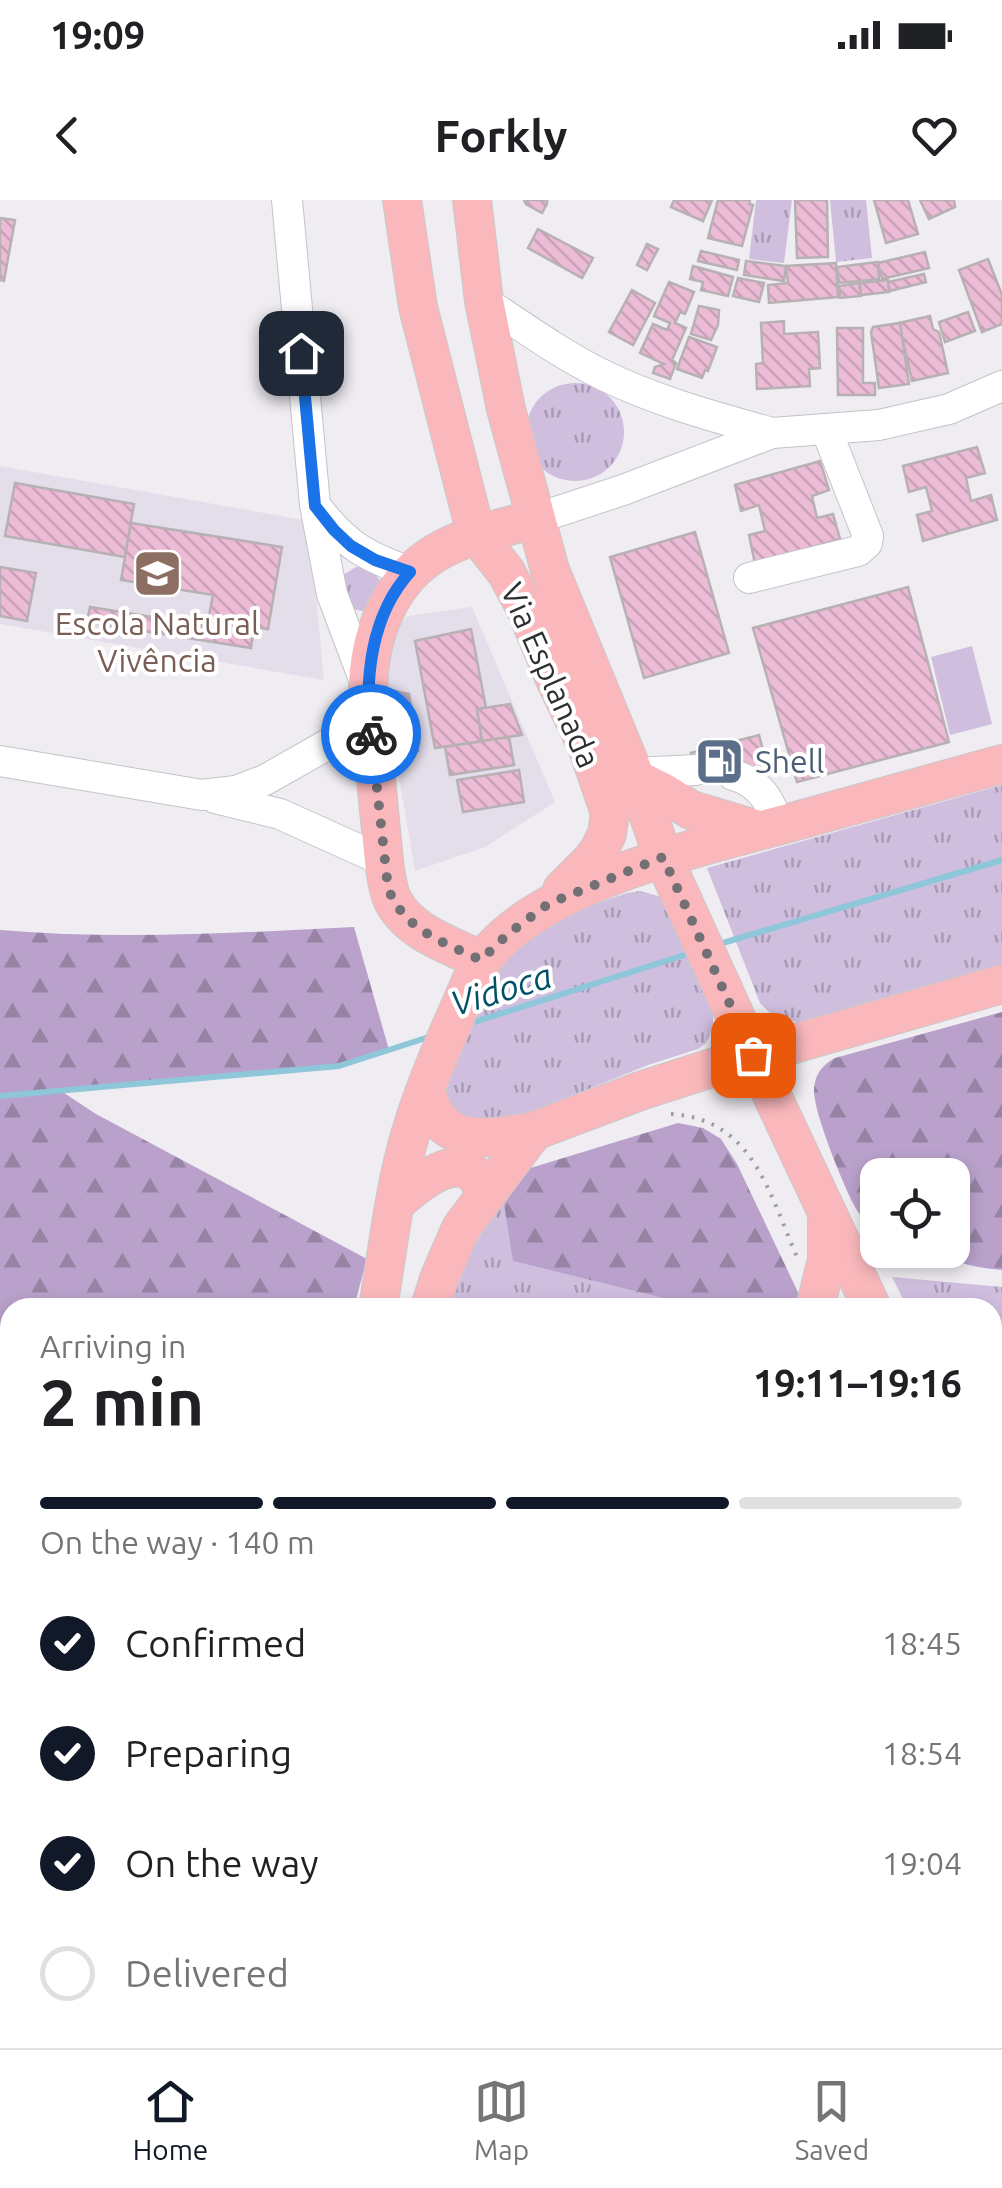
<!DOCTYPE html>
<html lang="en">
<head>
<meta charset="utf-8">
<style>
  body { margin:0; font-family:Ubuntu,sans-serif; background:#f2f2f2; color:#202124; height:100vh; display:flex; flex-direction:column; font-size:38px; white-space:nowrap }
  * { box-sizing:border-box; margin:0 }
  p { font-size:32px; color:#757577 }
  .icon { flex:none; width:55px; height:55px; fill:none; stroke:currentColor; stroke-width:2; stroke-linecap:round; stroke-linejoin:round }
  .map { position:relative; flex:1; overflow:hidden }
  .drawer { position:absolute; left:0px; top:1098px; width:1002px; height:752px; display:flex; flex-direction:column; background:#fff; border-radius:30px 30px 0 0; box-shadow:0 5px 15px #0003 }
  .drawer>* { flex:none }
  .buttons { position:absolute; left:860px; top:958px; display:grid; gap:20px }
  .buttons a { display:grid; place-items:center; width:110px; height:110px; border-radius:20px; background:#fff; box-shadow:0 5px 15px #0003; font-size:50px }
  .pin { position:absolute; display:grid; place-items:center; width:85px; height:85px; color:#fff; margin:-42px; border-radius:20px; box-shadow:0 5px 15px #0006 }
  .courier { position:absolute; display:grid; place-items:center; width:100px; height:100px; margin:-50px; border:8px solid #1a73e8; border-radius:50%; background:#fff; color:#222; box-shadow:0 2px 12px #0007 }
  .headline em { font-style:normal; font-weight:700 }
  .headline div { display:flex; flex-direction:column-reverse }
  .headline { display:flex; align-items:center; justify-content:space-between; height:170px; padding:0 40px }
  h1 { font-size:65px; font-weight:700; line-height:75px }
  .bar { display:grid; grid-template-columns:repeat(4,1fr); gap:15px 10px; align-content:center; height:120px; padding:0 40px }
  .bar i { height:12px; border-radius:8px; background:#e0e0e0 }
  .bar .active { background:#111827 }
  .bar p { grid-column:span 4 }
  ol { padding:0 40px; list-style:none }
  li { display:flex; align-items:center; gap:30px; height:110px }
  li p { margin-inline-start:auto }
  li .icon { padding:10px; border-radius:50%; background:#111827; color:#fff; stroke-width:4 }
  li:last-child { color:#757577 }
  li i { width:55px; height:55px; border:5px solid #e0e0e0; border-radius:50% }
  .status { display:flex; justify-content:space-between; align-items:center; height:70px; padding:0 50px; background:#fff; direction:ltr }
  .status svg { height:28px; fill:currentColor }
  header { display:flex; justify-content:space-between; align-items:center; height:130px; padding:0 40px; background:#fff; font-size:45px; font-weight:700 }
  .dock { display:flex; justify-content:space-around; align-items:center; height:140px; border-top:2px solid #e0e0e0; background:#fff; font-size:28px; color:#757577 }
  .dock a { display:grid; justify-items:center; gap:5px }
  .dock .active { color:#111827 }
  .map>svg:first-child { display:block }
  .built { fill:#e4ddea }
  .grass { fill:url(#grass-tufts) }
  .forest { fill:url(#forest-firs) }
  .pitch { fill:#d0bedf }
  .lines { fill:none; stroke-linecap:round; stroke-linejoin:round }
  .stream { stroke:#8ec6da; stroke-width:6 }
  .building { fill:url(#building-back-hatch); stroke:#b7b1b4; stroke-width:2.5 }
  .minor-casing { stroke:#c6c3c8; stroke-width:32 }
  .major-casing { stroke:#c9c9c9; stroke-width:40 }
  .path { stroke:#9d9b9f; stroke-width:4; stroke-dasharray:2.5 8; stroke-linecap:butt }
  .minor { stroke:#fff; stroke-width:30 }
  .major { stroke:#fab8bc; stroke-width:38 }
  .done { stroke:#727074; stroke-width:10; stroke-dasharray:0 18 }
  .route { stroke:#1a73e8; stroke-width:12 }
  .labels { text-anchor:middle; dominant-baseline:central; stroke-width:8; stroke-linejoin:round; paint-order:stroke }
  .education-label { font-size:32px; fill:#785e54; stroke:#fff }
  .street-label { font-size:32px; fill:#2f2e30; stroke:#fff }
  .service-label { font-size:32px; fill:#4e5e75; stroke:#fff; text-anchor:start }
  .water-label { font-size:35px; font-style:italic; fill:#005166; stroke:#fff }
</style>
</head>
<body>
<div class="status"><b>19:09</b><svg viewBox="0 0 49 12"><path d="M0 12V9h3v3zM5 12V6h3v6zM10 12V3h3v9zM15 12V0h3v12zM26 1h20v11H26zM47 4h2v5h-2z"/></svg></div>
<header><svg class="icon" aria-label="back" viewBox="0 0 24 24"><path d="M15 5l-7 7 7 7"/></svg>Forkly<svg class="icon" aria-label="heart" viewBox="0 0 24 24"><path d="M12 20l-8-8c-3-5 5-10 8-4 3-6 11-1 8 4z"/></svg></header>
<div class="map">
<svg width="1002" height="1848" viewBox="0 0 1002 1848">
  <defs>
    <pattern id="grass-tufts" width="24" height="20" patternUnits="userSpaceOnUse" patternTransform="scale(2.5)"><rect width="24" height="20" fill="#d0bedf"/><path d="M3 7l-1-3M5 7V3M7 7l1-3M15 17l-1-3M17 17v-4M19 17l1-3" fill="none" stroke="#a99bb5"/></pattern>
    <pattern id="forest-firs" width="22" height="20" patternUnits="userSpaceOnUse" patternTransform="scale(2.5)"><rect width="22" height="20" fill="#b9a1cb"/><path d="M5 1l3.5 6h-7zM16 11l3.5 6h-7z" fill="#9784a5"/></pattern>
    <pattern id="building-back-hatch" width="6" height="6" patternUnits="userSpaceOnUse" patternTransform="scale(2.5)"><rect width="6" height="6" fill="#ecbbd5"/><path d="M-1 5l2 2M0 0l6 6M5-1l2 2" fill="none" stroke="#cba1b7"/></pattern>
  </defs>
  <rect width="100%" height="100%" fill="#efecf2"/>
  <g class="built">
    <polygon points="0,266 309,321 324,480 0,424"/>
    <polygon points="472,407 555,602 485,647 415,671 383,484 394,427 408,416"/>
  </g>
  <g class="grass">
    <polygon points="756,0 792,0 784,63 749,59"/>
    <polygon points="830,0 866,0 872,58 836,62"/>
    <circle cx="575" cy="232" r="49"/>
    <path d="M 356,367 C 369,367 379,374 382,387 L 369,409 L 362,411 L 348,408 L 343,375 Z"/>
    <polygon points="1002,585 1002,768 803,824 771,814 760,803 707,668"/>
    <polygon points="640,691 666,698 713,808 713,823 710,834 706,843 698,849 648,865 502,924 453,915 446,893 450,878 497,767 556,717 627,693"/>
    <polygon points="503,998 514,1061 699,1107 445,1108 450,1086"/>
    <polygon points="892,1077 1002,1087 1002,1283 993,1272 992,1108 907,1107"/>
  </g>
  <g class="forest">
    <path d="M 354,727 L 389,850 L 339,866 L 61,891 L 96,914 L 367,1059 L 354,1107 L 10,1108 L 10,1287 L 0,1290 L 0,730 C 119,740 236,733 354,727 Z"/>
    <path d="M 1002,812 L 1002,1070 C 970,1068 941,1056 910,1050 L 952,1050 L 952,975 L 878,975 L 877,1034 C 868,1025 858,1014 853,1003 C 842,981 813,911 814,889 C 815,874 822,865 835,858 Z"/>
    <polygon points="678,923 703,928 721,939 737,964 805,1107 699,1107 513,1061 503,998 524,970"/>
    <polygon points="135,1840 898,1840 897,1848 135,1848"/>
  </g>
  <polygon class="pitch" points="972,446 992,524 950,535 931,457"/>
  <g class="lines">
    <g class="stream">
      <polyline points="716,745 1002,660"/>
      <polyline points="468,824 694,752"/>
      <polyline points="0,896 339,866 432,836"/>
    </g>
  </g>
  <g class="building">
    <polygon points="524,0 547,0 547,4 542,13 526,4"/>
    <polygon points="674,0 712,0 703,21 671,7"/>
    <polygon points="718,0 750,0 749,4 753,5 742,46 708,38"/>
    <polygon points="795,0 827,0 828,57 797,58"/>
    <polygon points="874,0 908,0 918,34 886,43"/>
    <polygon points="920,0 954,0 955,7 929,19"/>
    <polygon points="0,18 15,20 4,81 0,80"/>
    <polygon points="538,29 593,58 582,78 528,48"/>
    <polygon points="647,44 658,49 647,70 637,65"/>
    <polygon points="701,51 739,60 737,70 698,61"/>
    <polygon points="925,52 929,68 882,79 878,63"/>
    <polygon points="988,59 1002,95 1002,124 982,132 959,70"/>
    <polygon points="746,61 786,66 784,81 744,75"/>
    <polygon points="878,62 879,79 839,83 837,67"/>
    <polygon points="836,63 838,97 769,103 768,85 788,83 786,66"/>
    <polygon points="693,66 733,77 728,96 701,90 703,82 690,79"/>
    <polygon points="924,74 926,82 890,91 888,82"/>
    <polygon points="738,78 764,83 759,102 733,96"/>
    <polygon points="888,80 889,92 861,95 860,83"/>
    <polygon points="669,82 694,92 685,114 680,112 675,123 686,128 672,160 676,163 670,179 653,173 655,167 664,164 640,153 653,124 667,130 670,123 654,116"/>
    <polygon points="859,83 861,96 840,98 839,86"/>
    <polygon points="632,90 655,103 633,145 609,132"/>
    <polygon points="699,106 719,110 718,125 711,140 691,134"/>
    <polygon points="968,112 975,131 945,142 939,122"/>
    <polygon points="930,116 933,129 939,132 948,173 912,181 899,123"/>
    <polygon points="784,121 784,134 818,132 820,168 809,169 810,186 757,189 756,164 763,163 761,123"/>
    <polygon points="900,123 909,184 879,188 871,132 873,127"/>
    <polygon points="837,128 863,128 863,183 875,183 875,195 838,195"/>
    <polygon points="689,137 717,147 708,171 705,170 702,178 677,169"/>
    <polygon points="977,247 985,273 966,278 971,301 991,295 997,320 923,341 917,315 932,311 926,287 909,292 903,266"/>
    <polygon points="820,261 829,290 812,296 817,318 833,314 840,339 755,364 749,335 765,331 759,305 741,311 735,285"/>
    <polygon points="15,283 134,304 125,357 5,336"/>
    <polygon points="131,323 282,347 268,429 254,427 251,448 87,422 90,407 207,426 213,395 121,380"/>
    <polygon points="695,332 729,453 644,478 610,357"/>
    <polygon points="0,367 36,373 27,421 0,416"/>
    <polygon points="908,387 949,542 797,582 753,428"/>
    <polygon points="471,429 486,508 477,509 482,541 435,548 415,441"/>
    <polygon points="394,491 409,494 418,551 403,553"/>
    <polygon points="510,504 522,535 482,541 477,509"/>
    <polygon points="759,535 767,566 699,584 691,553"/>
    <polygon points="509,537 514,565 450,575 445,547"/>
    <polygon points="519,570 524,602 463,612 457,580"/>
    <polygon points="0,1561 10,1561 10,1840 120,1840 120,1848 0,1848"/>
  </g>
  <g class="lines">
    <defs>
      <g id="minor">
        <polyline points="287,0 315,305 332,394 367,487"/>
        <path d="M 484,101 C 523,127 561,154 603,175 C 656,201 715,217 772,233"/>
        <path d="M 317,308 C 347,346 365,356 410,372"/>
        <polyline points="535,319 623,290 772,233 879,225 949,209 1002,186"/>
        <polyline points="749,378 858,351 867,343 868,336 826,229"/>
        <polyline points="0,561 202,595 236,591 265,580 369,521"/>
        <polyline points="633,573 696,570"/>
        <path d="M 733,575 C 759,582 772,601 777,626"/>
        <polyline points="215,598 280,614 384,661"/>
        <polyline points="992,1477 1002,1487"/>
        <polyline points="0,1547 10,1546"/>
        <polyline points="992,1639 1002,1657"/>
        <polyline points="992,1709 1002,1716"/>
        <polyline points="130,1848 130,1840"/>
      </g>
      <g id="major">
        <polyline points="402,0 418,107 476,334 506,372 525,407 554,477 587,546 610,613 607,634 599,650 591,661 562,690"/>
        <polyline points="472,0 484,101 506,209 550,370 636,579 663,657 753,855 872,1108"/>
        <polyline points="636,579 664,593 691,610 758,630"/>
        <path d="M 481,760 C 450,745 410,733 393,701 C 387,689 386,674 384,661 C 381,630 378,600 375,569 C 372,544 368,518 368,493 C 368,437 389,378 441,350 C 471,334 503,328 535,319"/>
        <path d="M 426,890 C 439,950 488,939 534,931"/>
        <path d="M 396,1002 C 414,988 450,953 474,974 C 479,979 483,989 486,995"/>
        <path d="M 378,1108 C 388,1050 394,988 411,932 C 427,878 452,826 474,774 C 520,685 706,646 796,621 C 865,602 933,583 1002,564"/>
        <polyline points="430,1108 439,1079 461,1028 534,931 640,891 724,864 1002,784"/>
        <polyline points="815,1108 827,1060 827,1022"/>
        <polyline points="992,1309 1002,1322"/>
        <polyline points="0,1449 10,1445"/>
        <polyline points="992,1456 1002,1454"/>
        <polyline points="0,1488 10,1484"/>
      </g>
    </defs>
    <use href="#minor" class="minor-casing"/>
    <use href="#major" class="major-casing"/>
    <g class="path">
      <path d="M 671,914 C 753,919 769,993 797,1057"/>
      <polyline points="992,1195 1002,1190"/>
    </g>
    <use href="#minor" class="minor"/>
    <use href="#major" class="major"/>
  </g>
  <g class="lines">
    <path class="done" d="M 371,534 L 388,688 C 404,730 443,742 481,760 L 508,734 L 548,704 L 663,657 L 753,855"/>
    <path class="route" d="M 301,153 L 315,306 L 334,330 L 351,346 L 375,360 L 410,372 C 371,415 364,479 371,534"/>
  </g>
  <defs>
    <symbol id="school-square" viewBox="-11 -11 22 22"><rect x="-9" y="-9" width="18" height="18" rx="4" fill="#8d6e63" stroke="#fff"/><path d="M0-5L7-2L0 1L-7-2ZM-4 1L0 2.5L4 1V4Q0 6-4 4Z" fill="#fff"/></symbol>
    <symbol id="fuel-square" viewBox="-11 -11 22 22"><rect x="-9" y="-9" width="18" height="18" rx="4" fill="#5c6f8a" stroke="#fff"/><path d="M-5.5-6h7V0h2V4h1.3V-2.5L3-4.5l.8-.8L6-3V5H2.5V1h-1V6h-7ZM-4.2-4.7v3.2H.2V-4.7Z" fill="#fff"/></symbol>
  </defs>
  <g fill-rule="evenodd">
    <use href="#school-square" x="130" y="346" width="55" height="55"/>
    <use href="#fuel-square" x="692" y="534" width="55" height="55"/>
  </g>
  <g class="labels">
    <g class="education-label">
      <text x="157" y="423">Escola Natural<tspan x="157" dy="37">Vivência</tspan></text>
    </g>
    <g class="street-label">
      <text transform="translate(551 475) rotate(66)">Via Esplanada</text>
    </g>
    <g class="service-label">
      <text x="755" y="561">Shell</text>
    </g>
    <g class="water-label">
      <text transform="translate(501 789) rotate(-17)">Vidoca</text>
    </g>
  </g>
</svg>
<div class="buttons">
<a><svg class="icon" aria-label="locate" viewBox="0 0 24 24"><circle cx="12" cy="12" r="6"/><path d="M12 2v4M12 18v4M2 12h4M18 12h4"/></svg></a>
</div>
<div class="pin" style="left:753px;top:855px;background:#ea580c"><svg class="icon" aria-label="bag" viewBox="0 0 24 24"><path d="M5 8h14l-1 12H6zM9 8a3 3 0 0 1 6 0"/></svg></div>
<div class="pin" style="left:301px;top:153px;background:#1f2937"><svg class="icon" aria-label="home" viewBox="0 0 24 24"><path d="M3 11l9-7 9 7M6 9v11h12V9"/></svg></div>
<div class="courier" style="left:371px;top:534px"><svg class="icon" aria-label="bike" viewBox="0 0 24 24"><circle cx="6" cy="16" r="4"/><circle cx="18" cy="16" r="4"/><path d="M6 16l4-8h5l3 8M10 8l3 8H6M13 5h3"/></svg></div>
<section class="drawer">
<div class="headline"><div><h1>2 min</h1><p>Arriving in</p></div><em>19:11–19:16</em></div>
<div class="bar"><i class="active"></i><i class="active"></i><i class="active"></i><i></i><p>On the way · 140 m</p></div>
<ol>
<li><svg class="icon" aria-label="check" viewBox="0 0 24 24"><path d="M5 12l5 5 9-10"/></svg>Confirmed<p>18:45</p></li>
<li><svg class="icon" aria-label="check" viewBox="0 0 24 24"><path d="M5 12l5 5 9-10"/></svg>Preparing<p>18:54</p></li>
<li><svg class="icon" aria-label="check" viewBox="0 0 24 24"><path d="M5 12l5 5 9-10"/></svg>On the way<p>19:04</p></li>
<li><i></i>Delivered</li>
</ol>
</section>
</div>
<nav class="dock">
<a class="active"><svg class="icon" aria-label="home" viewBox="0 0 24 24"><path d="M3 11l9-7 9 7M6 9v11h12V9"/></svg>Home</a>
<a><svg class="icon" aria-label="map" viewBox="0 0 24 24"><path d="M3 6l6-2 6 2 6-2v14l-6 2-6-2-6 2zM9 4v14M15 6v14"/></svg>Map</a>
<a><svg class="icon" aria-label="saved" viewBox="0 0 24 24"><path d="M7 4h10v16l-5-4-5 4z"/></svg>Saved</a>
</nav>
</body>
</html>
